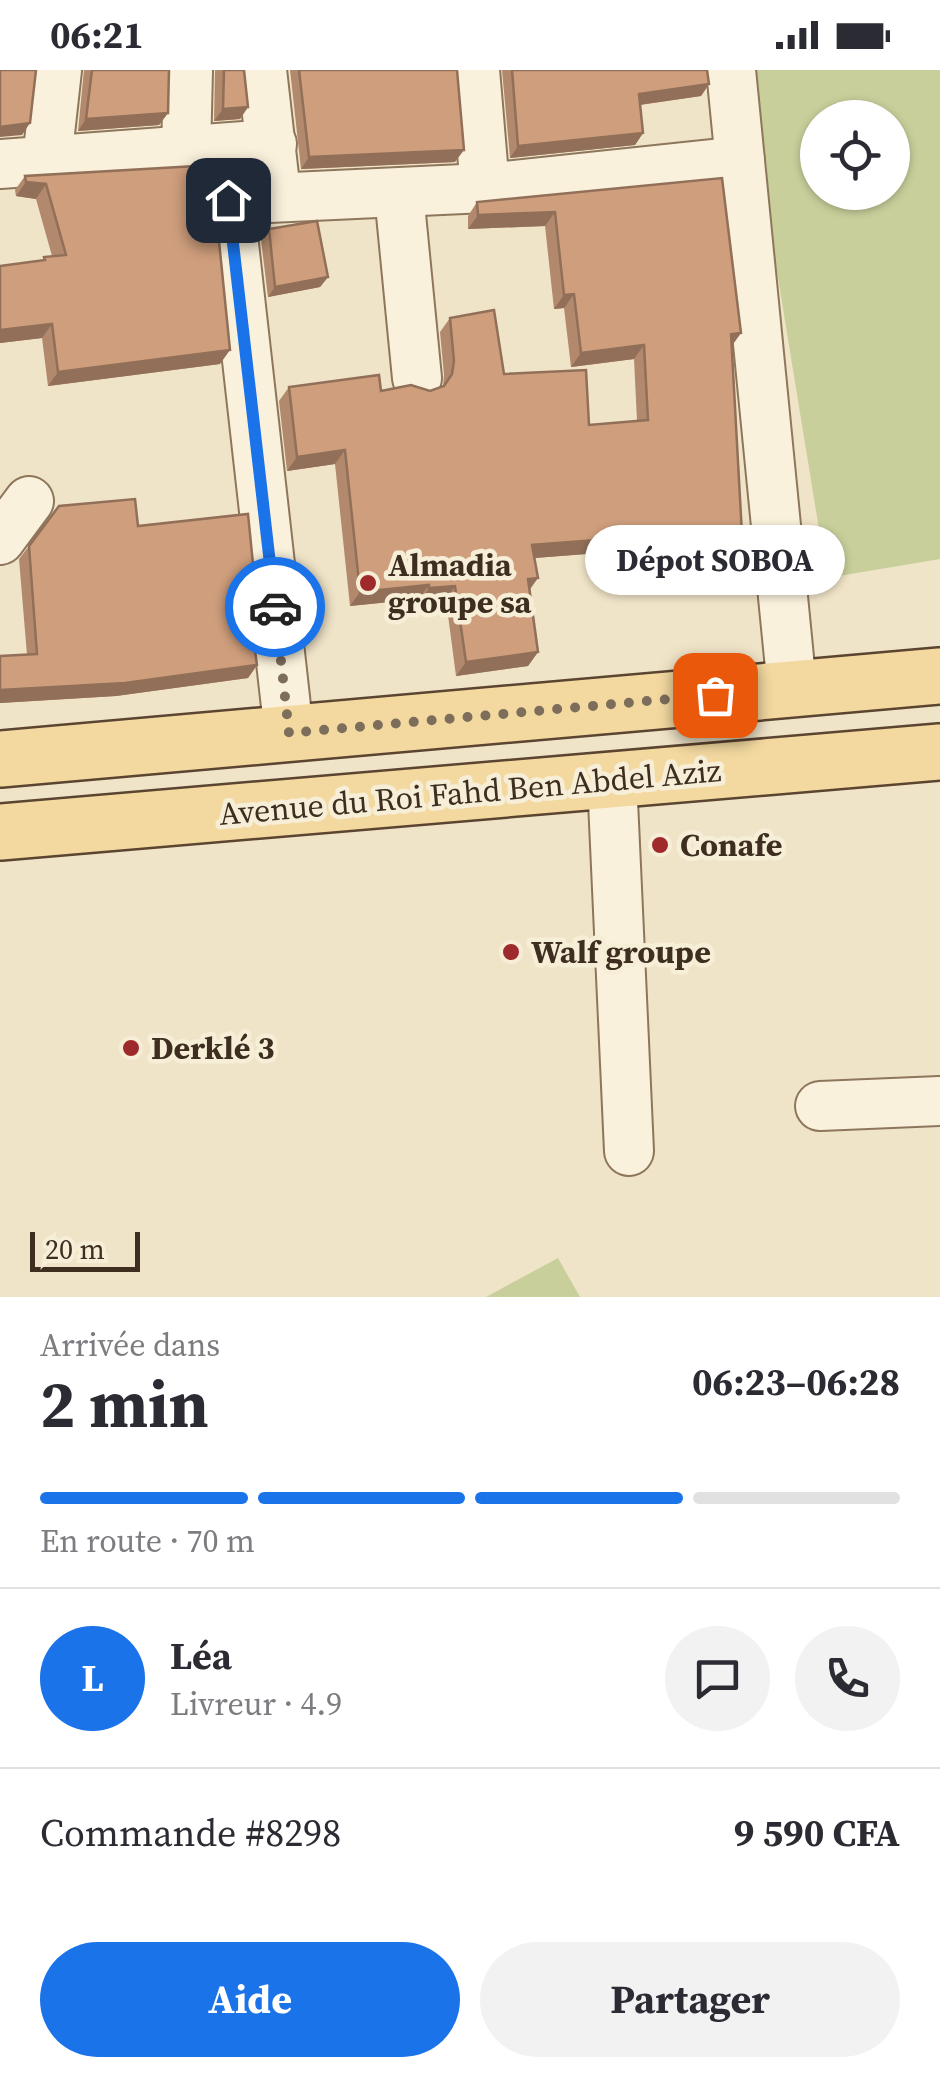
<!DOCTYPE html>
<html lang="fr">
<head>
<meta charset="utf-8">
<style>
  body { margin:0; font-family:"Source Serif 4",serif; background:#f2f2f3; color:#2b2b33; height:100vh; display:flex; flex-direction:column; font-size:38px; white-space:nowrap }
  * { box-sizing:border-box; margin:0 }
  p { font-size:32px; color:#7c7c81 }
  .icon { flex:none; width:55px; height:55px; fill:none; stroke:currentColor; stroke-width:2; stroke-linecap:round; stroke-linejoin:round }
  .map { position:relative; height:1227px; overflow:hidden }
  .panel { display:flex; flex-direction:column; background:#fff; flex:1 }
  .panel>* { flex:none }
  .fabs { position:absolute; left:800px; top:30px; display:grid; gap:20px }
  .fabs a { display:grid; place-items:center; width:110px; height:110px; border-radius:50%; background:#fff; box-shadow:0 2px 8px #0004; font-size:50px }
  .scale { position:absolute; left:30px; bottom:25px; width:110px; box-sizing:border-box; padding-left:10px; border:5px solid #3d2e20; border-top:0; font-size:28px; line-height:35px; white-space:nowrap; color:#3d2e20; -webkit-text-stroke:8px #f7eed8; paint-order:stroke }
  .pin { position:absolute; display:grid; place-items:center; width:85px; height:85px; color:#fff; margin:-42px; border-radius:20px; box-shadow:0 5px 15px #0006 }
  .courier { position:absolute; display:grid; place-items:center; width:100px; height:100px; margin:-50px; border:8px solid #1a73e8; border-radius:50%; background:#fff; color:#222; box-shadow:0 2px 12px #0007 }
  .bubble { position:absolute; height:70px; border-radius:35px; background:#fff; box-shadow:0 2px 8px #0004; font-size:32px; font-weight:700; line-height:70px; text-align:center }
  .summary em { font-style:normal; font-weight:700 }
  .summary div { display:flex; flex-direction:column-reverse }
  .summary { display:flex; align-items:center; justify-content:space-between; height:170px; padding:0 40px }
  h1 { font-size:65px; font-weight:700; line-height:75px }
  .bar { display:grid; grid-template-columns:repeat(4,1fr); gap:15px 10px; align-content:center; height:120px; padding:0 40px }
  .bar i { height:12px; border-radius:8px; background:#e1e1e2 }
  .bar .selected { background:#1a73e8 }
  .bar p { grid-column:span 4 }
  .line { display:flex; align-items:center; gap:25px; padding:0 40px; border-top:2px solid #e1e1e2 }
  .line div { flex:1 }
  .round { display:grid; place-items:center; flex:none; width:105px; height:105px; border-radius:52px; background:#f2f2f3 }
  .action { display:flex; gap:20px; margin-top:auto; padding:20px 40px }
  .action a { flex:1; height:115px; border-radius:60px; background:#1a73e8; color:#fff; font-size:40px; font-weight:700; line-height:115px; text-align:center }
  .action a+a { background:#f2f2f3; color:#2b2b33 }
  .status { display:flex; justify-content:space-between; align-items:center; height:70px; padding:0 50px; background:#fff; direction:ltr }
  .status svg { height:28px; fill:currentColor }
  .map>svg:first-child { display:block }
  .green { fill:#c9cf9b; fill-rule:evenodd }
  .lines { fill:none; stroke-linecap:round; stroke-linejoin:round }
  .minor-casing { stroke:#8d765c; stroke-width:52 }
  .major-casing { stroke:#5b4430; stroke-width:60 }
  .minor { stroke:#faf1dc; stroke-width:48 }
  .major { stroke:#f3d9a0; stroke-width:55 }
  .wall { fill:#b2896c }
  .shaded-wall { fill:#916f58 }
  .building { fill:#cf9f7d; stroke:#916f58; stroke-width:2.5 }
  .done { stroke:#7c6e5b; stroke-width:10; stroke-dasharray:0 18 }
  .route { stroke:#1a73e8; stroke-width:12 }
  .poi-dot { fill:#9e2a2b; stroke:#f7eed8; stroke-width:4 }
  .labels { text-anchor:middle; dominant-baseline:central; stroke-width:9; stroke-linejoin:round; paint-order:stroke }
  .poi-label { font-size:32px; font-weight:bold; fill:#3d2e20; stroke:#f7eed8; text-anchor:start }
  .street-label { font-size:32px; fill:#3d2e20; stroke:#f7eed8 }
</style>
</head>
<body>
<div class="status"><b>06:21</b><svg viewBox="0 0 49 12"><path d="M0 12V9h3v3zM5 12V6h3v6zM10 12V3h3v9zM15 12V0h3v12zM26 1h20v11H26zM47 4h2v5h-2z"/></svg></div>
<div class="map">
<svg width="940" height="1227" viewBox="0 0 940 1227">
  <rect width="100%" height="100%" fill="#f0e4c8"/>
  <g class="green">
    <path d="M 744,0 L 940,0 L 940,489 L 827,508 ZM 818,48 L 892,48 L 892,122 L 818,122 Z"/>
    <polygon points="558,1188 580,1227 486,1227"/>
  </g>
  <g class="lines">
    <defs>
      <g id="minor">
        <polyline points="262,0 274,106"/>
        <polyline points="475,0 485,118"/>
        <polyline points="731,0 792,618"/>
        <polyline points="228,79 229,130 289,663"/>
        <polyline points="186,83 188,0"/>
        <polyline points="47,90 57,0"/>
        <polyline points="0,94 272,74"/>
        <polyline points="399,124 417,308"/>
        <polyline points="229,130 485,118 740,91"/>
        <polyline points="0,470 29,431"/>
        <polyline points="612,709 629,1081"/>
        <polyline points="820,1036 940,1031"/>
      </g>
      <g id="major">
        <polyline points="0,689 940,606"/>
        <polyline points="0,762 940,682"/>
      </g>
    </defs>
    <use href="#minor" class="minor-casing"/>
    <use href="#major" class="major-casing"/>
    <use href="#minor" class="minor"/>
    <use href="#major" class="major"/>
  </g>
  <g class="wall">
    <polygon points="84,0 169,0 168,43 159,55 78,61"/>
    <polygon points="215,0 244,0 248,37 240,49 214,51"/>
    <polygon points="290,0 457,0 455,92 301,99"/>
    <polygon points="502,0 707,0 709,14 701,26 640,35 643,63 635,75 510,88"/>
    <polygon points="196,96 220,294 48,316 42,268 0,273 0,196 42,191 44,187 52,186 36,129 16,126 15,120 25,106"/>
    <polygon points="722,108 741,263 731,276 734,515 641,521 638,480 534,488 529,520 538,582 528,596 456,606 446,530 419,532 419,529 350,536 335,394 287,401 279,331 289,317 430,321 443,316 444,305 440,262 450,248 504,304 589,355 637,351 634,289 571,297 564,238 554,239 545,156 468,159 468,146 477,132"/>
    <polygon points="269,159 328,207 320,217 268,227 261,170"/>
    <polygon points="138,456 255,514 247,526 257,595 248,608 116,626 0,633 0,586 27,585 19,489 29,476"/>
  </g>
  <g class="shaded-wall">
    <polygon points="709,14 701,26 631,36 639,24"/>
    <polygon points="248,37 240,49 214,51 223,39"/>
    <polygon points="168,43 159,55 78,61 86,49"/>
    <polygon points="30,53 22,65 0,67 0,57"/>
    <polygon points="643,63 635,75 510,88 518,76"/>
    <polygon points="464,80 455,92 301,99 309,87"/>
    <polygon points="26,112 46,114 36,129 16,126"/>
    <polygon points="555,142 545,156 468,159 478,145"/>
    <polygon points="328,207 320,217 268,227 275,217"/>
    <polygon points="574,224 564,238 554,239 564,225"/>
    <polygon points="52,254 42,268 0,273 0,260"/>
    <polygon points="741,263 731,277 731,264"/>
    <polygon points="644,275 634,289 571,297 581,283"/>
    <polygon points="230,280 220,294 48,316 58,302"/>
    <polygon points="345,380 335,394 287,401 297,387"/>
    <polygon points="648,466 638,480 522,489 532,475"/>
    <polygon points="744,501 734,515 641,521 651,507"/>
    <polygon points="538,508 528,522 528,509"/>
    <polygon points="255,514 246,528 246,516"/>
    <polygon points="429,515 419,529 350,536 360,522"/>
    <polygon points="455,516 446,530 419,532 429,518"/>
    <polygon points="538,582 528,596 456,606 466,592"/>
    <polygon points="257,595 248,608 116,626 0,633 0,620"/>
  </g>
  <g class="building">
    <polygon points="0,0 36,0 30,53 0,57"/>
    <polygon points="92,0 169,0 168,43 86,49"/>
    <polygon points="224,0 244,0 248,37 223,39"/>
    <polygon points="299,0 457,0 464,80 309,87"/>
    <polygon points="512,0 707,0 709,14 639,24 643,63 518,76"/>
    <polygon points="211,92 230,280 58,302 52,254 0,260 0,196 45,190 44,187 66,185 46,114 26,112 25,106 196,96"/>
    <polygon points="722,108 741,263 731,264 744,501 651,507 648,466 532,475 538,508 528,509 538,582 466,592 455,516 429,518 429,515 360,522 345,380 297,387 289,317 379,305 381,321 411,315 430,321 444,316 452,304 454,291 450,248 494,240 504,304 586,300 589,355 648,350 644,275 581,283 574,224 564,225 555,142 478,145 477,132"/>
    <polygon points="317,151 328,207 275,217 269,159"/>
    <polygon points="135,429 138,456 248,444 255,514 246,516 257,595 125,613 0,620 0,586 37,584 29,476 59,436"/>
  </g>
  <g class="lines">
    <polyline class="done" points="275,537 289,663 715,625"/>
    <polyline class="route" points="228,130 275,537"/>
  </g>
  <g class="poi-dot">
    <circle cx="368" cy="513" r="10"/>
    <circle cx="660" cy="775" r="10"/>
    <circle cx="511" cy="882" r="10"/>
    <circle cx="131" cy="978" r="10"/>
  </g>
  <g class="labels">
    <g class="poi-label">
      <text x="388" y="495">Almadia<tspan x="388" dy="37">groupe sa</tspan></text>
      <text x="680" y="775">Conafe</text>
      <text x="531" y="882">Walf groupe</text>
      <text x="151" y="978">Derklé 3</text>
    </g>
    <g class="street-label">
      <text transform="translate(470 722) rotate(-5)">Avenue du Roi Fahd Ben Abdel Aziz</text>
    </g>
  </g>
</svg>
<div class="fabs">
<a><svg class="icon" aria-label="locate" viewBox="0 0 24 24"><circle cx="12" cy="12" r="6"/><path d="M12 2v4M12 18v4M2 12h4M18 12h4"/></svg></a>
</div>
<div class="scale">20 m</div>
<div class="pin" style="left:715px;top:625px;background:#ea580c"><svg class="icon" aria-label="bag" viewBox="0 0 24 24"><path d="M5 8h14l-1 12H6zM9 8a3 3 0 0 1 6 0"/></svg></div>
<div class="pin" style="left:228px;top:130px;background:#1f2937"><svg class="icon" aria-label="home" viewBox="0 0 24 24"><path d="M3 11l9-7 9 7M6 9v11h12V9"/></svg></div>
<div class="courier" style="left:275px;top:537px"><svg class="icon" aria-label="car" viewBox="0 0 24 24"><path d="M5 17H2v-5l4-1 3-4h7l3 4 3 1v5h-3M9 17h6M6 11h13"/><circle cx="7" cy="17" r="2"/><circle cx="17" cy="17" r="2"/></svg></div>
<div class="bubble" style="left:585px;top:455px;width:260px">Dépot SOBOA</div>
</div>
<section class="panel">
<div class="summary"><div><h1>2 min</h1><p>Arrivée dans</p></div><em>06:23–06:28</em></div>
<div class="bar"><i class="selected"></i><i class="selected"></i><i class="selected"></i><i></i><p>En route · 70 m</p></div>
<div class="line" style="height:180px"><b class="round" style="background:#1a73e8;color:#fff">L</b><div><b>Léa</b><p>Livreur · 4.9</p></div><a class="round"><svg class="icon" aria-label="chat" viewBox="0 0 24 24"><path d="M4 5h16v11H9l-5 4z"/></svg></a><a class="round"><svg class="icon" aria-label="phone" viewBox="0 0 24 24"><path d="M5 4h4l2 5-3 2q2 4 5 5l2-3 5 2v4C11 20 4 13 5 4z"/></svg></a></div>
<div class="line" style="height:130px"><div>Commande #8298</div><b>9 590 CFA</b></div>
<div class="action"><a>Aide</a><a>Partager</a></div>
</section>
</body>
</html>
